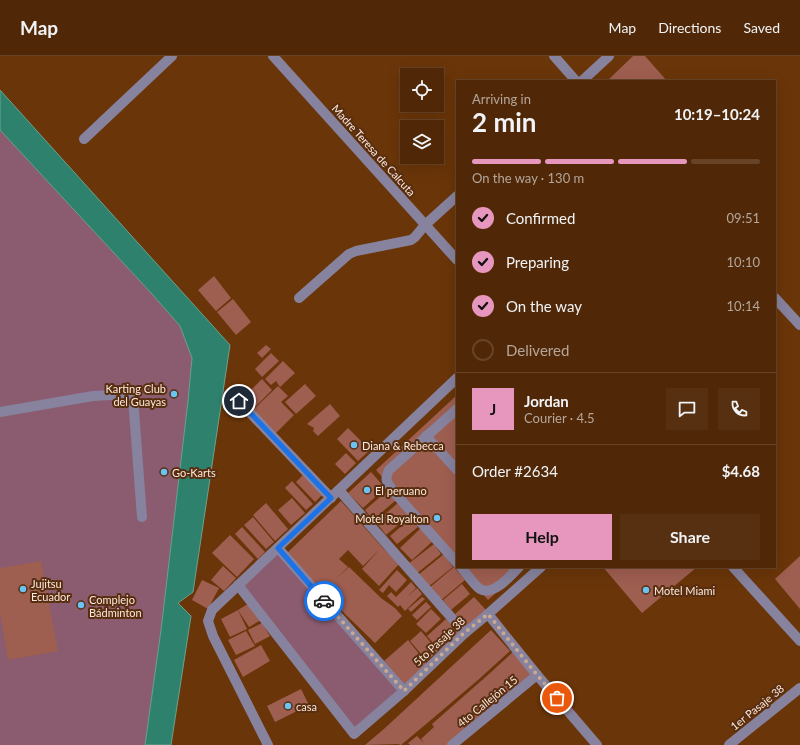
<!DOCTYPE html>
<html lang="en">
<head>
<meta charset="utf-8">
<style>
  body { margin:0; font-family:Lato,sans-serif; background:#563011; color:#f1f3f6; height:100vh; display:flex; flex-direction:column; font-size:15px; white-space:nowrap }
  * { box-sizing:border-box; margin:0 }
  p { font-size:13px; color:#b4a69b }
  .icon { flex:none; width:22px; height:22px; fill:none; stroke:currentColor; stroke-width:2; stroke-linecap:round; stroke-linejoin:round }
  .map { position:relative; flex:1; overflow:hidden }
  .side { position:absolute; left:456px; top:24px; width:320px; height:488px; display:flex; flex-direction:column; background:#502807; border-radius:0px; box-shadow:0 4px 16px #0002,0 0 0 1px #674428 }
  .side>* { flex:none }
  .tools { position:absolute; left:400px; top:12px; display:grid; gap:8px }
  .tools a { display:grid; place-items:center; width:44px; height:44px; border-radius:0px; background:#502807; box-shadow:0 4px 16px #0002,0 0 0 1px #674428; font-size:20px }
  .pin { position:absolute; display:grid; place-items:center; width:34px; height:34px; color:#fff; margin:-17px; border:2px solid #fff; border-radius:50%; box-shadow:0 1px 4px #0007 }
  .courier { position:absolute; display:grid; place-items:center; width:40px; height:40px; margin:-20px; border:3px solid #1a73e8; border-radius:50%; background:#fff; color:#222; box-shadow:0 1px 5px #0007 }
  .headline em { font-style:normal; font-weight:700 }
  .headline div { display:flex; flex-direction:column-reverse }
  .headline { display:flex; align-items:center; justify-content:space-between; height:68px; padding:0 16px }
  h1 { font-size:26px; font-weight:700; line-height:30px }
  .bar { display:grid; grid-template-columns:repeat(4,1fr); gap:6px 4px; align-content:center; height:48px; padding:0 16px }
  .bar i { height:5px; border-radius:3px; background:#674428 }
  .bar .selected { background:#e797bd }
  .bar p { grid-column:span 4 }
  .line { display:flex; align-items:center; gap:10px; padding:0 16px; border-top:1px solid #674428 }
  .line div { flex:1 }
  .round { display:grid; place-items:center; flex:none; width:42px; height:42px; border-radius:0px; background:#563011 }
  ol { padding:0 16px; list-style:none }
  li { display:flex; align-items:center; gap:12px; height:44px }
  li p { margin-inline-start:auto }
  li .icon { padding:4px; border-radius:50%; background:#e797bd; color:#111; stroke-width:4 }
  li:last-child { color:#b4a69b }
  li i { width:22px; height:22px; border:2px solid #674428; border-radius:50% }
  .primary-button { display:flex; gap:8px; margin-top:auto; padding:8px 16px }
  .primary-button a { flex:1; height:46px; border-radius:0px; background:#e797bd; color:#111; font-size:16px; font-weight:700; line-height:46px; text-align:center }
  .primary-button a+a { background:#563011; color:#f1f3f6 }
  header { display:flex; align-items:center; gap:24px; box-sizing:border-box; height:56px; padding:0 20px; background:#502807; border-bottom:1px solid #674428 }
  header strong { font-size:19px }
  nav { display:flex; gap:22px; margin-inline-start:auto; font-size:14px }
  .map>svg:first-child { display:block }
  .green { fill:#8b5c6f }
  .water { fill:#2e826d; stroke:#6ca18e }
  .building { fill:#9e5e50 }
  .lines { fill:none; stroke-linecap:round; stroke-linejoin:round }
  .minor { stroke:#87829d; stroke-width:10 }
  .done { stroke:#c9a992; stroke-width:4; stroke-dasharray:0 7.2 }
  .route { stroke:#1a73e8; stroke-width:5 }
  .poi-dot { fill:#6ac3f2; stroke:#582e10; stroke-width:1.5 }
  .labels { text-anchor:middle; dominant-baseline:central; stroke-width:4; stroke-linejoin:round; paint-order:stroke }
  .street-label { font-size:11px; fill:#fce8dc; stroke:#582e10 }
  .poi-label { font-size:11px; fill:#fce8dc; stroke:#582e10; text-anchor:start }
</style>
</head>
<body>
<header>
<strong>Map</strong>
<nav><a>Map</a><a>Directions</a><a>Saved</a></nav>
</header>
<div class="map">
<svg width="800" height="689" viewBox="0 0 800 689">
  <rect width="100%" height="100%" fill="#6a3509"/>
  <g class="green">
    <polygon points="0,74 152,238 180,270 192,302 188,345 161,574 145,689 0,689"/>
    <polygon points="278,492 404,635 354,678 238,529"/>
  </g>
  <polygon class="water" points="0,34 230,289 193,536 178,547 191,560 171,689 145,689 161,574 188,345 192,302 180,270 152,238 0,74"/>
  <g class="building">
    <polygon points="633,0 645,0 667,25 607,25"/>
    <polygon points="214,220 231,242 216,255 198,234"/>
    <polygon points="233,243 251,266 236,279 217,256"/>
    <polygon points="266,289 271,293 262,302 257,297"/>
    <polygon points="271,297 279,305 262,321 255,313"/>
    <polygon points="283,305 295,317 280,331 276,325 271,329 265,323"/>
    <polygon points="262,323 272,334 252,354 242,343"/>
    <polygon points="305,328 316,340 296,358 285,346"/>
    <polygon points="278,330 288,340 281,346 294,359 276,377 253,354"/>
    <polygon points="457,339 457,509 376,414"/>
    <polygon points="330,348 340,360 318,380 313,375 314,372 307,368"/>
    <polygon points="348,372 370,394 358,405 337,383"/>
    <polygon points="346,397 356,407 345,418 335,408"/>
    <polygon points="371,416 385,432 363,452 348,437"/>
    <polygon points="303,419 322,439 315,446 296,426"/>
    <polygon points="292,425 313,448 306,454 285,432"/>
    <polygon points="388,434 396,444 373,464 365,454"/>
    <polygon points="292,442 305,457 291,469 278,454"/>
    <polygon points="341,445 383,492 399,508 379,530 362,513 379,494 363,510 348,494 339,503 348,511 336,523 349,511 381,542 395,552 402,560 375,587 345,558 324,535 315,527 287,497"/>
    <polygon points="399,446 410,459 386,479 376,466"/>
    <polygon points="266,447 288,473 275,485 253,459"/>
    <polygon points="253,461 274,486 266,493 244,469"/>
    <polygon points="411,462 418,471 397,488 390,480"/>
    <polygon points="242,471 265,496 258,503 235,478"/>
    <polygon points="422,471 434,484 412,504 400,492"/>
    <polygon points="230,479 254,503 237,521 212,497"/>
    <polygon points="434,488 441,498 416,518 408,508"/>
    <polygon points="444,498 453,511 428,531 418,519"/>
    <polygon points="800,500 800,553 775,523"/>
    <polygon points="41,505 58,595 8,604 0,555 0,512"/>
    <polygon points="223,510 236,522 224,535 211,524"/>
    <polygon points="454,511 465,524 440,545 429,532"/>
    <polygon points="459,511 524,511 488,544"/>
    <polygon points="603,511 697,511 642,557"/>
    <polygon points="397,514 407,524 396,536 389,529 383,537 379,534"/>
    <polygon points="202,524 219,532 208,553 192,544"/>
    <polygon points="411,526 416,532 406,542 417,532 422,538 405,555 400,549 398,551 387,540 391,536 396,541"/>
    <polygon points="462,528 470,538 451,554 443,544"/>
    <polygon points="422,541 425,543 411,556 408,553"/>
    <polygon points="474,541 486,554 466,571 455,558"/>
    <polygon points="251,546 261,564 249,571 238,554"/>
    <polygon points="426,546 431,551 417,564 412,559"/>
    <polygon points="431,553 441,563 426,577 416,568"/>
    <polygon points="238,554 247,573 230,581 221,563"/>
    <polygon points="446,563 459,577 440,595 427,580"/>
    <polygon points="262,567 270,580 255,588 248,574"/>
    <polygon points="491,574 510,595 478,624 425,669 401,689 398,688 365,689 385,672"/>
    <polygon points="246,575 255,590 236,599 228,584"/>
    <polygon points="421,575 438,595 427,605 410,585"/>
    <polygon points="408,584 428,609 405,630 384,605"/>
    <polygon points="261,589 270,605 243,621 234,604"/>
    <polygon points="513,596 532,617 447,689 410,689 408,687 417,680 424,687 421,683 434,671 432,668 489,618"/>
    <polygon points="301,633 309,649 275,666 267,650"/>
  </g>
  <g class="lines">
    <g class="minor">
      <polyline points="273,0 457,204"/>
      <polyline points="554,0 576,25"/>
      <polyline points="582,25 609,0"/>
      <polyline points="84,83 172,0"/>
      <polyline points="299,242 349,198 356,195 411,184 415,181 425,169 457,140"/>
      <polyline points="775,242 800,269"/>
      <polyline points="239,345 331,442"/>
      <path d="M 457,353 L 389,414 C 384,424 387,426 393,435 L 457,507"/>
      <polyline points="0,356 93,340 129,338 133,342 142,461"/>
      <polyline points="426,380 457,414"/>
      <polyline points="339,434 465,577"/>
      <polyline points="278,492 404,635"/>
      <path d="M 461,511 C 465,516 475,530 480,533 C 493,541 511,519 519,511"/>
      <polyline points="733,511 800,585"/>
      <polyline points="238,529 354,678 404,635 465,577 488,558 541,511"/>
      <polyline points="488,558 537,619 597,689"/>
      <polyline points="268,689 213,580 208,565 212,554 457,322"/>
      <polyline points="452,689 537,619"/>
      <polyline points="729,689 800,632"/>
    </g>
  </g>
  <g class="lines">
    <polyline class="done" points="324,545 404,635 464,577 488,558 537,619 557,642"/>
    <polyline class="route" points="239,345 331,442 278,492 324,545"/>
  </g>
  <g class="poi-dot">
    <circle cx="174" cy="338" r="4"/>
    <circle cx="354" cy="389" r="4"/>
    <circle cx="164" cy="416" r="4"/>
    <circle cx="367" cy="434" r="4"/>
    <circle cx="437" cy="462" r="4"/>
    <circle cx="23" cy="533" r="4"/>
    <circle cx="646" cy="534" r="4"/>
    <circle cx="81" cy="549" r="4"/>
    <circle cx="288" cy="650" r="4"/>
  </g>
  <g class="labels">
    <g class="street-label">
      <text transform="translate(374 94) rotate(48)">Madre Teresa de Calcuta</text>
      <text transform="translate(439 585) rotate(-43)">5to Pasaje 38</text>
      <text transform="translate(487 645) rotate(-39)">4to Callejón 15</text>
      <text transform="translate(757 651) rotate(-39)">1er Pasaje 38</text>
    </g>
    <g class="poi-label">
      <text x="166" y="332" text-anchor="end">Karting Club<tspan x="166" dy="13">del Guayas</tspan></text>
      <text x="362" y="389">Diana &amp; Rebecca</text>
      <text x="172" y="416">Go-Karts</text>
      <text x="375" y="434">El peruano</text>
      <text x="429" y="462" text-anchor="end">Motel Royalton</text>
      <text x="31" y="527">Jujitsu<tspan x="31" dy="13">Ecuador</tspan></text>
      <text x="654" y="534">Motel Miami</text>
      <text x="89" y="543">Complejo<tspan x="89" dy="13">Bádminton</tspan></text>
      <text x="296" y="650">casa</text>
    </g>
  </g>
</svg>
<div class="tools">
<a><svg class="icon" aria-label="locate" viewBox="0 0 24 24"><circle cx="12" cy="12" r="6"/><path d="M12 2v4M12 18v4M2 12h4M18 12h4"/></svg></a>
<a><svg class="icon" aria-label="layers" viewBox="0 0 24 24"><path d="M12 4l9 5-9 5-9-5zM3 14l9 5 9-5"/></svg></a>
</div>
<div class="pin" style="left:557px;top:642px;background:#ea580c"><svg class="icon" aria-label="bag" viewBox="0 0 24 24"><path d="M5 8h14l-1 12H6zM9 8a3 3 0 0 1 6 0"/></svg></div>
<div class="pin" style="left:239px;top:345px;background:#1f2937"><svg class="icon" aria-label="home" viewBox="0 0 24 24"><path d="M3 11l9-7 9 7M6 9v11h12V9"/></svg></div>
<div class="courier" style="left:324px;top:545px"><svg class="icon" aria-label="car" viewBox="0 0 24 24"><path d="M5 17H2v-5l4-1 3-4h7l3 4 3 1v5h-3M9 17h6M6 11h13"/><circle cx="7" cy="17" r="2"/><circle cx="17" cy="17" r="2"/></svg></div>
<section class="side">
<div class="headline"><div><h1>2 min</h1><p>Arriving in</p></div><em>10:19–10:24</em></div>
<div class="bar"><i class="selected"></i><i class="selected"></i><i class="selected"></i><i></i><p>On the way · 130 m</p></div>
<ol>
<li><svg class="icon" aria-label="check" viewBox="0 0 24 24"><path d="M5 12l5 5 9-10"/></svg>Confirmed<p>09:51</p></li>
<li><svg class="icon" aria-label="check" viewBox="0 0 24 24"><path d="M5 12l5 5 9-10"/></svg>Preparing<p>10:10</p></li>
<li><svg class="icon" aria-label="check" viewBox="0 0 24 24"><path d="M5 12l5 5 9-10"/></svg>On the way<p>10:14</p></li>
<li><i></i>Delivered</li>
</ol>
<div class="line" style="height:72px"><b class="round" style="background:#e797bd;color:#111">J</b><div><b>Jordan</b><p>Courier · 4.5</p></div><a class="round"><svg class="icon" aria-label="chat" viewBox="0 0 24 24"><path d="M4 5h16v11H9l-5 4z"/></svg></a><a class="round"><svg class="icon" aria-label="phone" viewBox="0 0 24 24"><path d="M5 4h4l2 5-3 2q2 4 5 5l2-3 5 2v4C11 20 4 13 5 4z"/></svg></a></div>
<div class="line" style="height:52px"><div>Order #2634</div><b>$4.68</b></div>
<div class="primary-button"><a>Help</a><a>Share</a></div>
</section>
</div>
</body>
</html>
